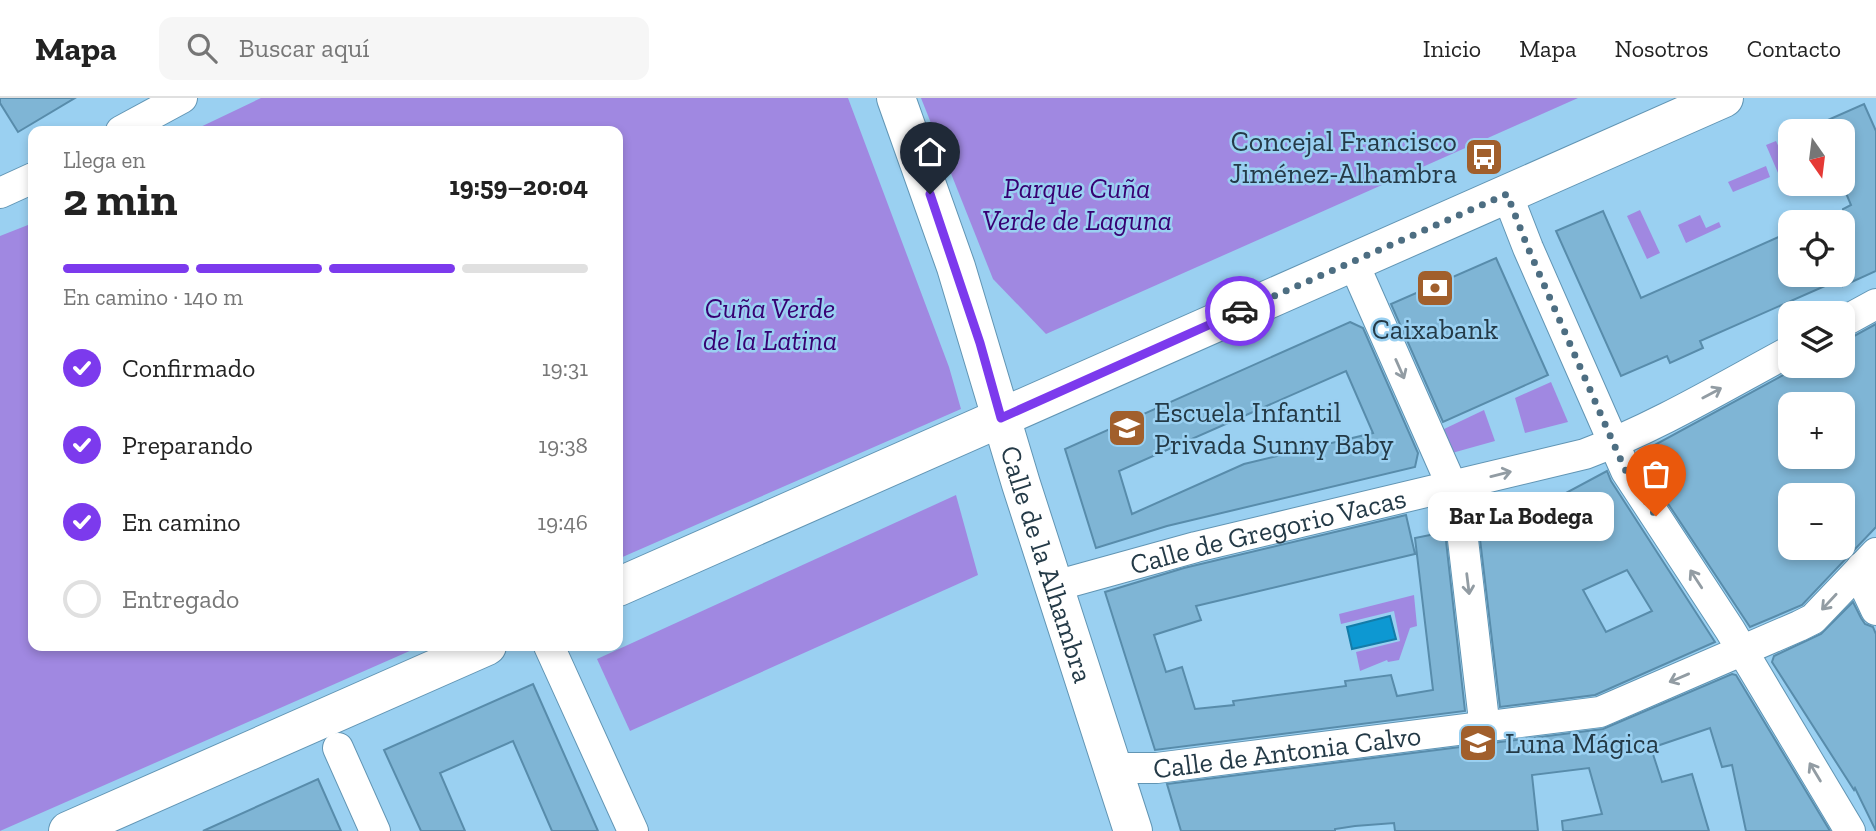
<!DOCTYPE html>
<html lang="es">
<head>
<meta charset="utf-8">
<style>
  body { margin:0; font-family:"Zilla Slab",serif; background:#f6f6f6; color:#222; height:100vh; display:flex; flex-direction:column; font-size:26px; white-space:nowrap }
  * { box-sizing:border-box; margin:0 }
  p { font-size:23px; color:#767676 }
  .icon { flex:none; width:38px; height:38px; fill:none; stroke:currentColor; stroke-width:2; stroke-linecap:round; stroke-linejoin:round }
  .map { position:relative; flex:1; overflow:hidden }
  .side { position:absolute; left:28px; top:28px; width:595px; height:525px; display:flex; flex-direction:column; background:#fff; border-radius:14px; box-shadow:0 4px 10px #0003 }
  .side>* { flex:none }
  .needle { width:46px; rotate:166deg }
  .buttons { position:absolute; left:1778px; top:21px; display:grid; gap:14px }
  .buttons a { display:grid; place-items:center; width:77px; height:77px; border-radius:14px; background:#fff; box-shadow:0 4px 10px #0003; font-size:35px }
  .pin { position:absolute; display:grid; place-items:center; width:60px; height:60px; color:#fff; margin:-72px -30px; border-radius:50% 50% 50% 0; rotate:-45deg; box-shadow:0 0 7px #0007 }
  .pin .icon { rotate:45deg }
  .courier { position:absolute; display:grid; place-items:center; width:70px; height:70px; margin:-35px; border:5px solid #7c3aed; border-radius:50%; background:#fff; color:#222; box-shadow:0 2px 9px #0007 }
  .bubble { position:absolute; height:49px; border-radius:14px; background:#fff; box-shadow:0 4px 10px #0003; font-size:23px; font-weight:700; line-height:49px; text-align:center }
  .summary em { font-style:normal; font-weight:700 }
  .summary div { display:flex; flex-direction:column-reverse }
  .summary { display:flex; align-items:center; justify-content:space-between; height:119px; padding:0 35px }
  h1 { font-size:46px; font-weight:700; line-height:52px }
  .bar { display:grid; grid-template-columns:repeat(4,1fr); gap:10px 7px; align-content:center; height:84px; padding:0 35px }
  .bar i { height:9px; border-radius:5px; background:#e0e0e0 }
  .bar .current { background:#7c3aed }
  .bar p { grid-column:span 4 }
  ol { padding:0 35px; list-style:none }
  li { display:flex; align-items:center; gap:21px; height:77px }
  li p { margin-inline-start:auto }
  li .icon { padding:7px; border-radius:50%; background:#7c3aed; color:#fff; stroke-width:4 }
  li:last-child { color:#767676 }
  li i { width:38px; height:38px; border:4px solid #e0e0e0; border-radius:50% }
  header { display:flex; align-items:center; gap:42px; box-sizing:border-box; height:98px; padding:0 35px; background:#fff; border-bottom:2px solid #e0e0e0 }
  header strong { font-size:33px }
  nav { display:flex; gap:38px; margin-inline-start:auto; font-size:24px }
  .search { width:490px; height:63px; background:#f6f6f6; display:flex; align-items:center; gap:18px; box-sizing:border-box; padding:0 24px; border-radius:14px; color:#767676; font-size:26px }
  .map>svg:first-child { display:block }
  .green { fill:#a088e1 }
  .water { fill:#0d98d2; stroke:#147ca8; stroke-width:2 }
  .building { fill:#7fb5d5; stroke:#588cab; stroke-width:2; fill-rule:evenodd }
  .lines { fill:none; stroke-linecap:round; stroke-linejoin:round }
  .street-casing { stroke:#6195b4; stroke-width:32 }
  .secondary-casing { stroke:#6195b4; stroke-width:40 }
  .street { stroke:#fff; stroke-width:30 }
  .secondary { stroke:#fff; stroke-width:38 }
  .oneway { stroke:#929ca3 }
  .done { stroke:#4d6e82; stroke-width:7; stroke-dasharray:0 12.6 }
  .route { stroke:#7c3aed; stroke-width:9 }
  .labels { text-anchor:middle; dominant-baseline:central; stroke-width:5; stroke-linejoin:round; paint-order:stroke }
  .poi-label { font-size:28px; fill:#243a47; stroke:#9ad0f1; text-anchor:start }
  .park-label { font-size:28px; font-style:italic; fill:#370072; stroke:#9ad0f1 }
  .street-label { font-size:28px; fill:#243a47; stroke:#9ad0f1 }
</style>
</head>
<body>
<header>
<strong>Mapa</strong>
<div class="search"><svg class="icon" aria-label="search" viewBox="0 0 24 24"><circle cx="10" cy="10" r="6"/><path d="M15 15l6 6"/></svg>Buscar aquí</div>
<nav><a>Inicio</a><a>Mapa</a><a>Nosotros</a><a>Contacto</a></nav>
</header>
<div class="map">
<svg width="1876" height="733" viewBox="0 0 1876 733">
  <rect width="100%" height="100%" fill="#9ad0f1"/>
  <g class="green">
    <polygon points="261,0 848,0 949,269 961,311 618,461 618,33 192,33"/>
    <polygon points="921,0 1578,0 1046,236 993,181"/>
    <polygon points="1776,43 1790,74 1790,86 1796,86 1799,94 1788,98 1766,47"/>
    <polygon points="1766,68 1770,79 1733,94 1728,84"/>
    <polygon points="1640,112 1660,155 1647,161 1627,118"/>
    <polygon points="1700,117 1706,130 1719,124 1721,129 1686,145 1678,127"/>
    <polygon points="33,125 33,548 421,548 0,733 0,138"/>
    <polygon points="1551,284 1568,324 1525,335 1515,300"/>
    <polygon points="1484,312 1495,343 1452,355 1442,332"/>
    <polygon points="956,397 978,477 630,633 597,561"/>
    <polygon points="1414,497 1417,528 1410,530 1399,562 1388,564 1387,562 1360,573 1356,554 1400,543 1394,513 1341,526 1339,516"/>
  </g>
  <polygon class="water" points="1390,518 1396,541 1352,551 1347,529"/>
  <g class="building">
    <polygon points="0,0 75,0 18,34 0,5"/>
    <polygon points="1864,6 1876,33 1876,173 1843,188 1843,180 1700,243 1703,250 1670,265 1667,258 1621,278 1556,133 1603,113 1641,200 1790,134 1790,177 1843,177 1843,111 1851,107 1843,88 1843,33 1803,33"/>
    <polygon points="1496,160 1548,277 1443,324 1391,206"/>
    <path d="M 1350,224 L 1363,230 L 1418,355 L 1415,369 L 1167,428 L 1096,450 L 1065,351 ZM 1346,273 L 1373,335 L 1244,366 L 1132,416 L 1119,373 Z"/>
    <path d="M 1876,226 L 1876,429 L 1802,507 L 1750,529 L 1641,365 L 1638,356 L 1800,268 L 1843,268 L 1843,244 ZM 1790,306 L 1843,306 L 1843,359 L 1790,359 ZM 1790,397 L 1843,397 L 1843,450 L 1790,450 Z"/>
    <path d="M 1607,373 L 1611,383 L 1715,544 L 1595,597 L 1500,609 L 1480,441 ZM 1627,472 L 1652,513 L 1606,534 L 1583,492 Z"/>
    <polygon points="1406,417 1415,456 1196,508 1201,522 1154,537 1166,574 1182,569 1195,611 1234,607 1233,603 1346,588 1345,583 1391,577 1397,598 1433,592 1415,440 1445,434 1465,613 1155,652 1105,494 1184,470"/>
    <polygon points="1853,504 1861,520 1865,526 1873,529 1876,536 1876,733 1855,690 1854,692 1772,564 1774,558 1821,536"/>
    <polygon points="1732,576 1736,577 1739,582 1830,733 1746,733 1732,667 1722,669 1710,630 1651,650 1662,684 1692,676 1709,733 1563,733 1562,723 1602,716 1589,670 1532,677 1538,733 1395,733 1394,725 1355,728 1335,731 1335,733 1181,733 1167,686 1603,631"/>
    <polygon points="533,586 598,733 552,733 513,643 440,675 465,733 421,733 384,652"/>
    <polygon points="318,681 341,733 203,733"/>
  </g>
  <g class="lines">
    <defs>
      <g id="street">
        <polyline points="121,33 182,0"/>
        <polyline points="0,95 33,80"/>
        <polyline points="1507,96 1528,150 1626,373 1730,532 1850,733"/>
        <polyline points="1353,164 1452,388 1460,416 1483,614 1482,630"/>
        <polyline points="1843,224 1876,206"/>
        <polyline points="1862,469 1861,480 1876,512"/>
        <path id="s1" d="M 1055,488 L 1196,449 L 1585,356 C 1657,329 1723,289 1790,253"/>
        <polyline points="549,548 633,733"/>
        <polyline points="338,650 375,733"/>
        <path id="s2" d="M 1113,670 L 1157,670 L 1600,614 L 1799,528 L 1813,521 L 1876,455"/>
      </g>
      <g id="secondary">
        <path id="s3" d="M 896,0 L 956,169 L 1021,386 L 1133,733"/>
        <polyline points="618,489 1724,0"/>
        <polyline points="68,733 487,548"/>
      </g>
    </defs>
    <use href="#street" class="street-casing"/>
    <use href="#secondary" class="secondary-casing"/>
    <use href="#street" class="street"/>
    <use href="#secondary" class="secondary"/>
  </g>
  <defs><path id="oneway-shaft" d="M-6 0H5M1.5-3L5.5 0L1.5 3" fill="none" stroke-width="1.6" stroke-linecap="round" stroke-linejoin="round" transform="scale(1.75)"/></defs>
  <g class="oneway">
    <use href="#oneway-shaft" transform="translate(1400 271) rotate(66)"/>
    <use href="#oneway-shaft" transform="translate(1712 295) rotate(-28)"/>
    <use href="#oneway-shaft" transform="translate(1501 376) rotate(-14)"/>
    <use href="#oneway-shaft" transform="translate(1696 481) rotate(-123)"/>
    <use href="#oneway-shaft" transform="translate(1468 486) rotate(83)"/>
    <use href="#oneway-shaft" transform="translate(1829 504) rotate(133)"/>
    <use href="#oneway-shaft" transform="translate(1679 580) rotate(157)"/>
    <use href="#oneway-shaft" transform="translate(1815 674) rotate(-121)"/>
  </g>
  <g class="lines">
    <polyline class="done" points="1240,213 1507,96 1528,150 1619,358 1626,373 1656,418"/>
    <polyline class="route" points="930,96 980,245 1001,320 1240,213"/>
  </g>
  <defs>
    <symbol id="bus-square" viewBox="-11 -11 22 22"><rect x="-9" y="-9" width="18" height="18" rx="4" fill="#a15f2c" stroke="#9ad0f1"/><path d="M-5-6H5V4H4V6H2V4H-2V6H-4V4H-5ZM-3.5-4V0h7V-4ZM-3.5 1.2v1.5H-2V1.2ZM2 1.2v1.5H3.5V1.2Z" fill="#fff"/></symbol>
    <symbol id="bank-square" viewBox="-11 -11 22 22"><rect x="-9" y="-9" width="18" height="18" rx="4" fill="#a15f2c" stroke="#9ad0f1"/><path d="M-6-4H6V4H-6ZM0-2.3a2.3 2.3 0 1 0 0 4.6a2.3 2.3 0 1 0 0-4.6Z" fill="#fff"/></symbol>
    <symbol id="school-square" viewBox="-11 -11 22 22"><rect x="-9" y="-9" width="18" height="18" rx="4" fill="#a15f2c" stroke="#9ad0f1"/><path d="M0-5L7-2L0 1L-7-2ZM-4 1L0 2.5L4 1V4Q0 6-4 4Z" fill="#fff"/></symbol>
  </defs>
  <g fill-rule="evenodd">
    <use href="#bus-square" x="1462" y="37" width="44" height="44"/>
    <use href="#bank-square" x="1413" y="168" width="44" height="44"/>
    <use href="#school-square" x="1105" y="308" width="44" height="44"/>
    <use href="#school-square" x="1456" y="623" width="44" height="44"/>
  </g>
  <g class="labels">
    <g class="poi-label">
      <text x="1457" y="43" text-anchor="end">Concejal Francisco<tspan x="1457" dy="32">Jiménez-Alhambra</tspan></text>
      <text x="1435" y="231" text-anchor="middle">Caixabank</text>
      <text x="1154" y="314">Escuela Infantil<tspan x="1154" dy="32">Privada Sunny Baby</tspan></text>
      <text x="1505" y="645">Luna Mágica</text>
    </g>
    <g class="park-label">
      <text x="1077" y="90">Parque Cuña<tspan x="1077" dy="32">Verde de Laguna</tspan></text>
      <text x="770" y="210">Cuña Verde<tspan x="770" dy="32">de la Latina</tspan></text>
    </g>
    <g class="street-label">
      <text stroke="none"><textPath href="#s1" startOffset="220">Calle de Gregorio Vacas</textPath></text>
      <text stroke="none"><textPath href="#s3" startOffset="490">Calle de la Alhambra</textPath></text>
      <text stroke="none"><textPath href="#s2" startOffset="175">Calle de Antonia Calvo</textPath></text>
    </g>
  </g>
</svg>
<div class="buttons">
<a><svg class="needle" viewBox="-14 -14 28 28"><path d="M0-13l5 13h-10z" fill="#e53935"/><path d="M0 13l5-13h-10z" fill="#767676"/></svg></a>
<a><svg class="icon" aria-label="locate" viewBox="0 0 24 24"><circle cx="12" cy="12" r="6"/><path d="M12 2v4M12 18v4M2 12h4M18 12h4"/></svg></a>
<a><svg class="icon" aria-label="layers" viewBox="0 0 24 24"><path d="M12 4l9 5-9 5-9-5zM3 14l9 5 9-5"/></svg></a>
<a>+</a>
<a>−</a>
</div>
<div class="pin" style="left:1656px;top:418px;background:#ea580c"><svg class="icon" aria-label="bag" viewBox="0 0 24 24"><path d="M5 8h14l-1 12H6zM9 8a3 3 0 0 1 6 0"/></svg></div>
<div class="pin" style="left:930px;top:96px;background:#1f2937"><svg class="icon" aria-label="home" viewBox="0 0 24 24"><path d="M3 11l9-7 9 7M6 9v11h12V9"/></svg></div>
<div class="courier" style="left:1240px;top:213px"><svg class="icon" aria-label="car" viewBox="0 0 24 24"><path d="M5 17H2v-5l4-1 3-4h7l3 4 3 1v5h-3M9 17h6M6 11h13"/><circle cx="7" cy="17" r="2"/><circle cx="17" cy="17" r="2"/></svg></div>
<div class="bubble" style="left:1428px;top:394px;width:186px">Bar La Bodega</div>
<section class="side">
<div class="summary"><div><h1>2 min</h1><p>Llega en</p></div><em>19:59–20:04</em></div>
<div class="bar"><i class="current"></i><i class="current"></i><i class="current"></i><i></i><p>En camino · 140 m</p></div>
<ol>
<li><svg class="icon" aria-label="check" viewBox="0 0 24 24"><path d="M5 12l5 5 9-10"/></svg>Confirmado<p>19:31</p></li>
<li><svg class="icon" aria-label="check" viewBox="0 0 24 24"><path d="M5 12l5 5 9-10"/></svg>Preparando<p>19:38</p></li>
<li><svg class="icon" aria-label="check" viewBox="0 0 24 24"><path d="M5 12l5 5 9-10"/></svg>En camino<p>19:46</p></li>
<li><i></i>Entregado</li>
</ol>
</section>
</div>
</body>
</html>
